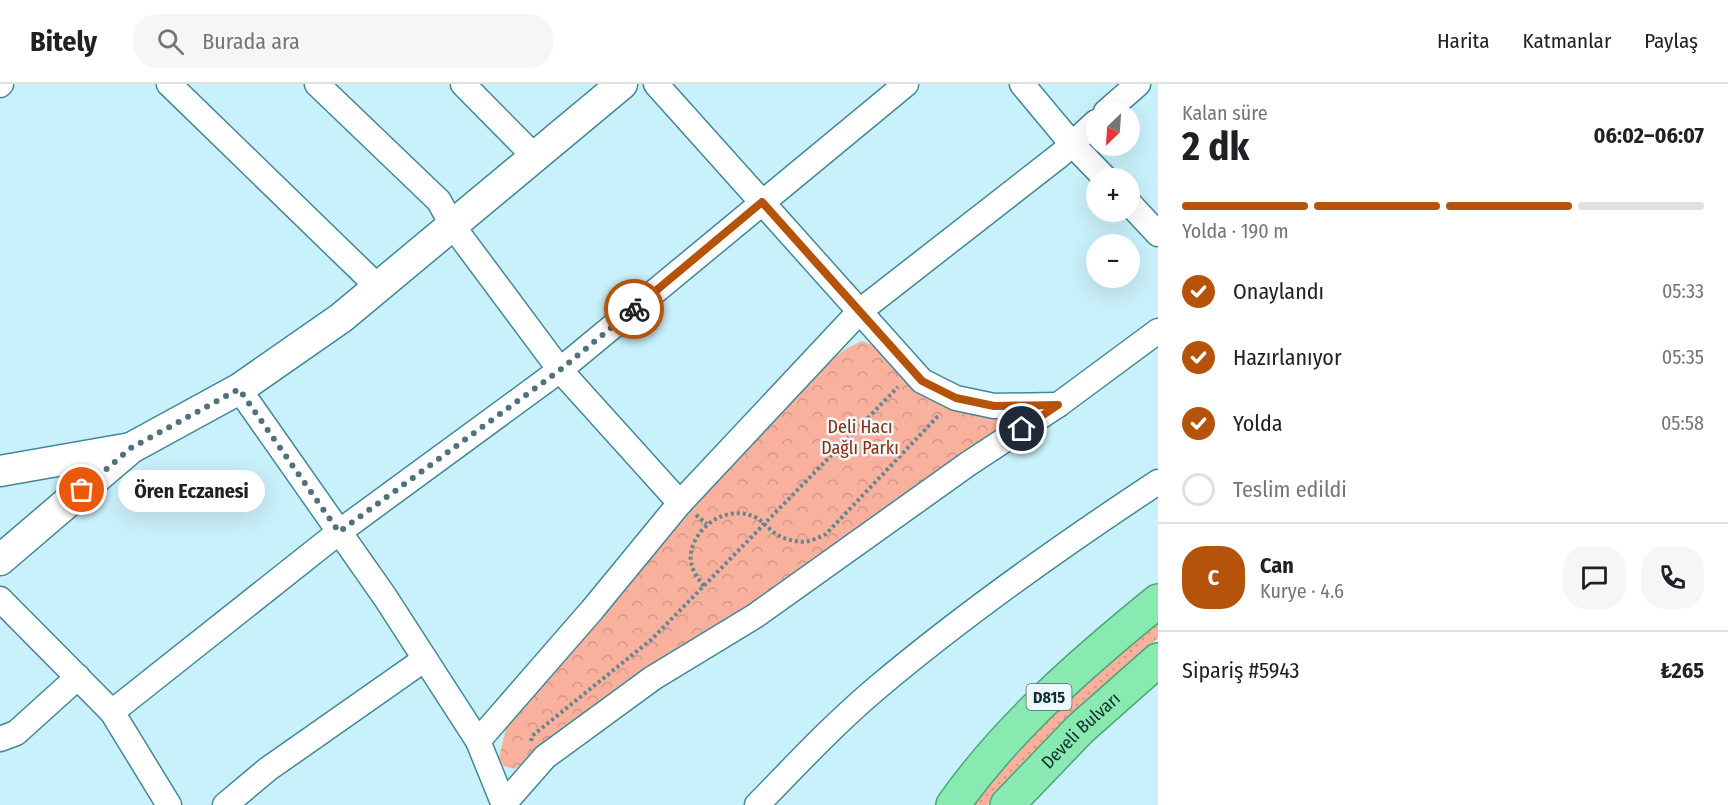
<!DOCTYPE html>
<html lang="tr">
<head>
<meta charset="utf-8">
<style>
  body { margin:0; font-family:"Fira Sans Condensed",sans-serif; background:#f6f6f6; color:#202124; height:100vh; display:flex; flex-direction:column; font-size:22px; white-space:nowrap }
  * { box-sizing:border-box; margin:0 }
  p { font-size:20px; color:#757577 }
  .icon { flex:none; width:33px; height:33px; fill:none; stroke:currentColor; stroke-width:2; stroke-linecap:round; stroke-linejoin:round }
  .map { position:relative; flex:1; overflow:hidden }
  .details { display:flex; flex-direction:column; background:#fff; width:570px }
  .details>* { flex:none }
  .needle { width:39px; rotate:205deg }
  .buttons { position:absolute; left:1086px; top:18px; display:grid; gap:12px }
  .buttons a { display:grid; place-items:center; width:54px; height:54px; border-radius:50%; background:#fff; box-shadow:0 6px 24px #0002; font-size:30px }
  .pin { position:absolute; display:grid; place-items:center; width:51px; height:51px; color:#fff; margin:-26px; border:3px solid #fff; border-radius:50%; box-shadow:0 2px 6px #0007 }
  .courier { position:absolute; display:grid; place-items:center; width:60px; height:60px; margin:-30px; border:4px solid #b45309; border-radius:50%; background:#fff; color:#222; box-shadow:0 2px 8px #0007 }
  .bubble { position:absolute; height:42px; border-radius:21px; background:#fff; box-shadow:0 6px 24px #0002; font-size:20px; font-weight:700; line-height:42px; text-align:center }
  .overview em { font-style:normal; font-weight:700 }
  .overview div { display:flex; flex-direction:column-reverse }
  .overview { display:flex; align-items:center; justify-content:space-between; height:102px; padding:0 24px }
  h1 { font-size:39px; font-weight:700; line-height:45px }
  .bar { display:grid; grid-template-columns:repeat(4,1fr); gap:9px 6px; align-content:center; height:72px; padding:0 24px }
  .bar i { height:8px; border-radius:4px; background:#e0e0e0 }
  .bar .selected { background:#b45309 }
  .bar p { grid-column:span 4 }
  .line { display:flex; align-items:center; gap:15px; padding:0 24px; border-top:2px solid #e0e0e0 }
  .line div { flex:1 }
  .round { display:grid; place-items:center; flex:none; width:63px; height:63px; border-radius:24px; background:#f6f6f6 }
  ol { padding:0 24px; list-style:none }
  li { display:flex; align-items:center; gap:18px; height:66px }
  li p { margin-inline-start:auto }
  li .icon { padding:6px; border-radius:50%; background:#b45309; color:#fff; stroke-width:4 }
  li:last-child { color:#757577 }
  li i { width:33px; height:33px; border:3px solid #e0e0e0; border-radius:50% }
  header { display:flex; align-items:center; gap:36px; box-sizing:border-box; height:84px; padding:0 30px; background:#fff; border-bottom:2px solid #e0e0e0 }
  header strong { font-size:28px }
  nav { display:flex; gap:33px; margin-inline-start:auto; font-size:21px }
  .search { width:420px; height:54px; background:#f6f6f6; display:flex; align-items:center; gap:15px; box-sizing:border-box; padding:0 21px; border-radius:24px; color:#757577; font-size:22px }
  main { display:flex; flex:1; min-height:0 }
  .map>svg:first-child { display:block }
  .grass { fill:url(#grass-dots) }
  .park { fill:url(#park-crowns) }
  .lines { fill:none; stroke-linecap:round; stroke-linejoin:round }
  .minor-casing { stroke:#428797; stroke-width:27 }
  .tertiary-casing { stroke:#428797; stroke-width:33 }
  .trunk-casing { stroke:#4ba578; stroke-width:36 }
  .path { stroke:#64868e; stroke-width:4; stroke-dasharray:3 3; stroke-linecap:butt }
  .minor { stroke:#fff; stroke-width:24 }
  .tertiary { stroke:#fff; stroke-width:30 }
  .trunk { stroke:#88eab0; stroke-width:33 }
  .done { stroke:#51727a; stroke-width:6; stroke-dasharray:0 10.8 }
  .route { stroke:#b45309; stroke-width:8 }
  .labels { text-anchor:middle; dominant-baseline:central; stroke-width:5; stroke-linejoin:round; paint-order:stroke }
  .shield { fill:#ecf9fc; stroke:#526a70; stroke-width:1.5 }
  .shield-label { font-size:16px; font-weight:bold; fill:#102d34 }
  .park-label { font-size:18px; fill:#93290c; stroke:#ecf9fc }
  .street-label { font-size:18px; fill:#102d34; stroke:#ecf9fc }
</style>
</head>
<body>
<header>
<strong>Bitely</strong>
<div class="search"><svg class="icon" aria-label="search" viewBox="0 0 24 24"><circle cx="10" cy="10" r="6"/><path d="M15 15l6 6"/></svg>Burada ara</div>
<nav><a>Harita</a><a>Katmanlar</a><a>Paylaş</a></nav>
</header>
<main>
<div class="map">
<svg width="1158" height="721" viewBox="0 0 1158 721">
  <defs>
    <pattern id="grass-dots" width="8" height="8" patternUnits="userSpaceOnUse" patternTransform="scale(1.5)"><rect width="8" height="8" fill="#f9b09d"/><path d="M2 2h.1M6 6h.1" fill="none" stroke="#d49888" stroke-width="1.8" stroke-linecap="round"/></pattern>
    <pattern id="park-crowns" width="20" height="18" patternUnits="userSpaceOnUse" patternTransform="scale(1.5)"><rect width="20" height="18" fill="#f9b09d"/><path d="M2 6a3 3 0 1 1 6 0M12 15a3 3 0 1 1 6 0" fill="none" stroke="#d49888"/></pattern>
  </defs>
  <rect width="100%" height="100%" fill="#c9f1fb"/>
  <path class="grass" d="M 1158,539 L 1158,554 L 1054,648 L 987,721 L 973,721 C 1029,654 1088,591 1158,539 Z"/>
  <polygon class="park" points="862,257 875,262 988,331 1015,335 944,383 816,479 662,577 547,656 528,677 514,685 504,682 499,674 506,644 673,441 746,366 822,284 844,266"/>
  <g class="lines">
    <defs>
      <g id="minor">
        <polyline points="169,0 378,203"/>
        <polyline points="317,0 439,117 452,141 560,286 680,419"/>
        <polyline points="463,0 534,72"/>
        <polyline points="656,0 922,297 956,314 994,322 1058,321"/>
        <polyline points="1022,0 1072,60 1105,94"/>
        <polyline points="0,1 1,0"/>
        <polyline points="1106,28 1138,0"/>
        <polyline points="1130,120 1158,150"/>
        <polyline points="239,305 385,513 478,657 504,721"/>
        <polyline points="0,515 112,628 169,721"/>
        <polyline points="112,628 339,448 560,286 906,0"/>
        <polyline points="0,655 16,649 78,593"/>
        <polyline points="478,657 592,526 680,419 860,227 1060,71 1096,38"/>
        <polyline points="225,721 268,685 425,575"/>
        <polyline points="503,721 545,673 653,594 755,532 968,380 1058,321 1158,247"/>
        <path d="M 757,721 C 796,681 835,639 878,603 C 967,528 1061,462 1158,398"/>
      </g>
      <g id="tertiary">
        <polyline points="0,387 131,364"/>
        <polyline points="0,476 131,364 239,305 341,234 622,0"/>
      </g>
      <g id="trunk">
        <path d="M 953,721 C 1008,643 1084,577 1158,517"/>
        <path id="s1" d="M 1007,721 L 1080,645 L 1158,576"/>
      </g>
    </defs>
    <use href="#minor" class="minor-casing"/>
    <use href="#tertiary" class="tertiary-casing"/>
    <use href="#trunk" class="trunk-casing"/>
    <g class="path">
      <polyline points="696,431 707,440"/>
      <path d="M 704,502 C 693,489 687,477 693,461 C 703,436 732,421 757,434 C 762,437 766,442 771,446 C 777,452 787,456 796,457 C 807,460 817,454 826,450 L 940,330"/>
      <polyline points="531,657 532,652 652,555 898,303"/>
    </g>
    <use href="#minor" class="minor"/>
    <use href="#tertiary" class="tertiary"/>
    <use href="#trunk" class="trunk"/>
  </g>
  <g class="lines">
    <polyline class="done" points="82,406 131,364 239,305 339,448 560,286 634,225"/>
    <polyline class="route" points="634,225 762,118 922,297 956,314 994,322 1058,321 1022,345"/>
  </g>
  <g class="labels">
    <rect class="shield" x="1026.5" y="600" width="45" height="26" rx="4.5"/>
    <g class="shield-label">
      <text x="1049" y="613">D815</text>
    </g>
    <g class="park-label">
      <text x="860" y="343">Deli Hacı<tspan x="860" dy="21">Dağlı Parkı</tspan></text>
    </g>
    <g class="street-label">
      <text stroke="none"><textPath href="#s1" startOffset="105">Develi Bulvarı</textPath></text>
    </g>
  </g>
</svg>
<div class="buttons">
<a><svg class="needle" viewBox="-14 -14 28 28"><path d="M0-13l5 13h-10z" fill="#e53935"/><path d="M0 13l5-13h-10z" fill="#757577"/></svg></a>
<a>+</a>
<a>−</a>
</div>
<div class="pin" style="left:82px;top:406px;background:#ea580c"><svg class="icon" aria-label="bag" viewBox="0 0 24 24"><path d="M5 8h14l-1 12H6zM9 8a3 3 0 0 1 6 0"/></svg></div>
<div class="pin" style="left:1022px;top:345px;background:#1f2937"><svg class="icon" aria-label="home" viewBox="0 0 24 24"><path d="M3 11l9-7 9 7M6 9v11h12V9"/></svg></div>
<div class="courier" style="left:634px;top:225px"><svg class="icon" aria-label="bike" viewBox="0 0 24 24"><circle cx="6" cy="16" r="4"/><circle cx="18" cy="16" r="4"/><path d="M6 16l4-8h5l3 8M10 8l3 8H6M13 5h3"/></svg></div>
<div class="bubble" style="left:118px;top:386px;width:147px">Ören Eczanesi</div>
</div>
<section class="details">
<div class="overview"><div><h1>2 dk</h1><p>Kalan süre</p></div><em>06:02–06:07</em></div>
<div class="bar"><i class="selected"></i><i class="selected"></i><i class="selected"></i><i></i><p>Yolda · 190 m</p></div>
<ol>
<li><svg class="icon" aria-label="check" viewBox="0 0 24 24"><path d="M5 12l5 5 9-10"/></svg>Onaylandı<p>05:33</p></li>
<li><svg class="icon" aria-label="check" viewBox="0 0 24 24"><path d="M5 12l5 5 9-10"/></svg>Hazırlanıyor<p>05:35</p></li>
<li><svg class="icon" aria-label="check" viewBox="0 0 24 24"><path d="M5 12l5 5 9-10"/></svg>Yolda<p>05:58</p></li>
<li><i></i>Teslim edildi</li>
</ol>
<div class="line" style="height:108px"><b class="round" style="background:#b45309;color:#fff">C</b><div><b>Can</b><p>Kurye · 4.6</p></div><a class="round"><svg class="icon" aria-label="chat" viewBox="0 0 24 24"><path d="M4 5h16v11H9l-5 4z"/></svg></a><a class="round"><svg class="icon" aria-label="phone" viewBox="0 0 24 24"><path d="M5 4h4l2 5-3 2q2 4 5 5l2-3 5 2v4C11 20 4 13 5 4z"/></svg></a></div>
<div class="line" style="height:78px"><div>Sipariş #5943</div><b>₺265</b></div>
</section>
</main>
</body>
</html>
